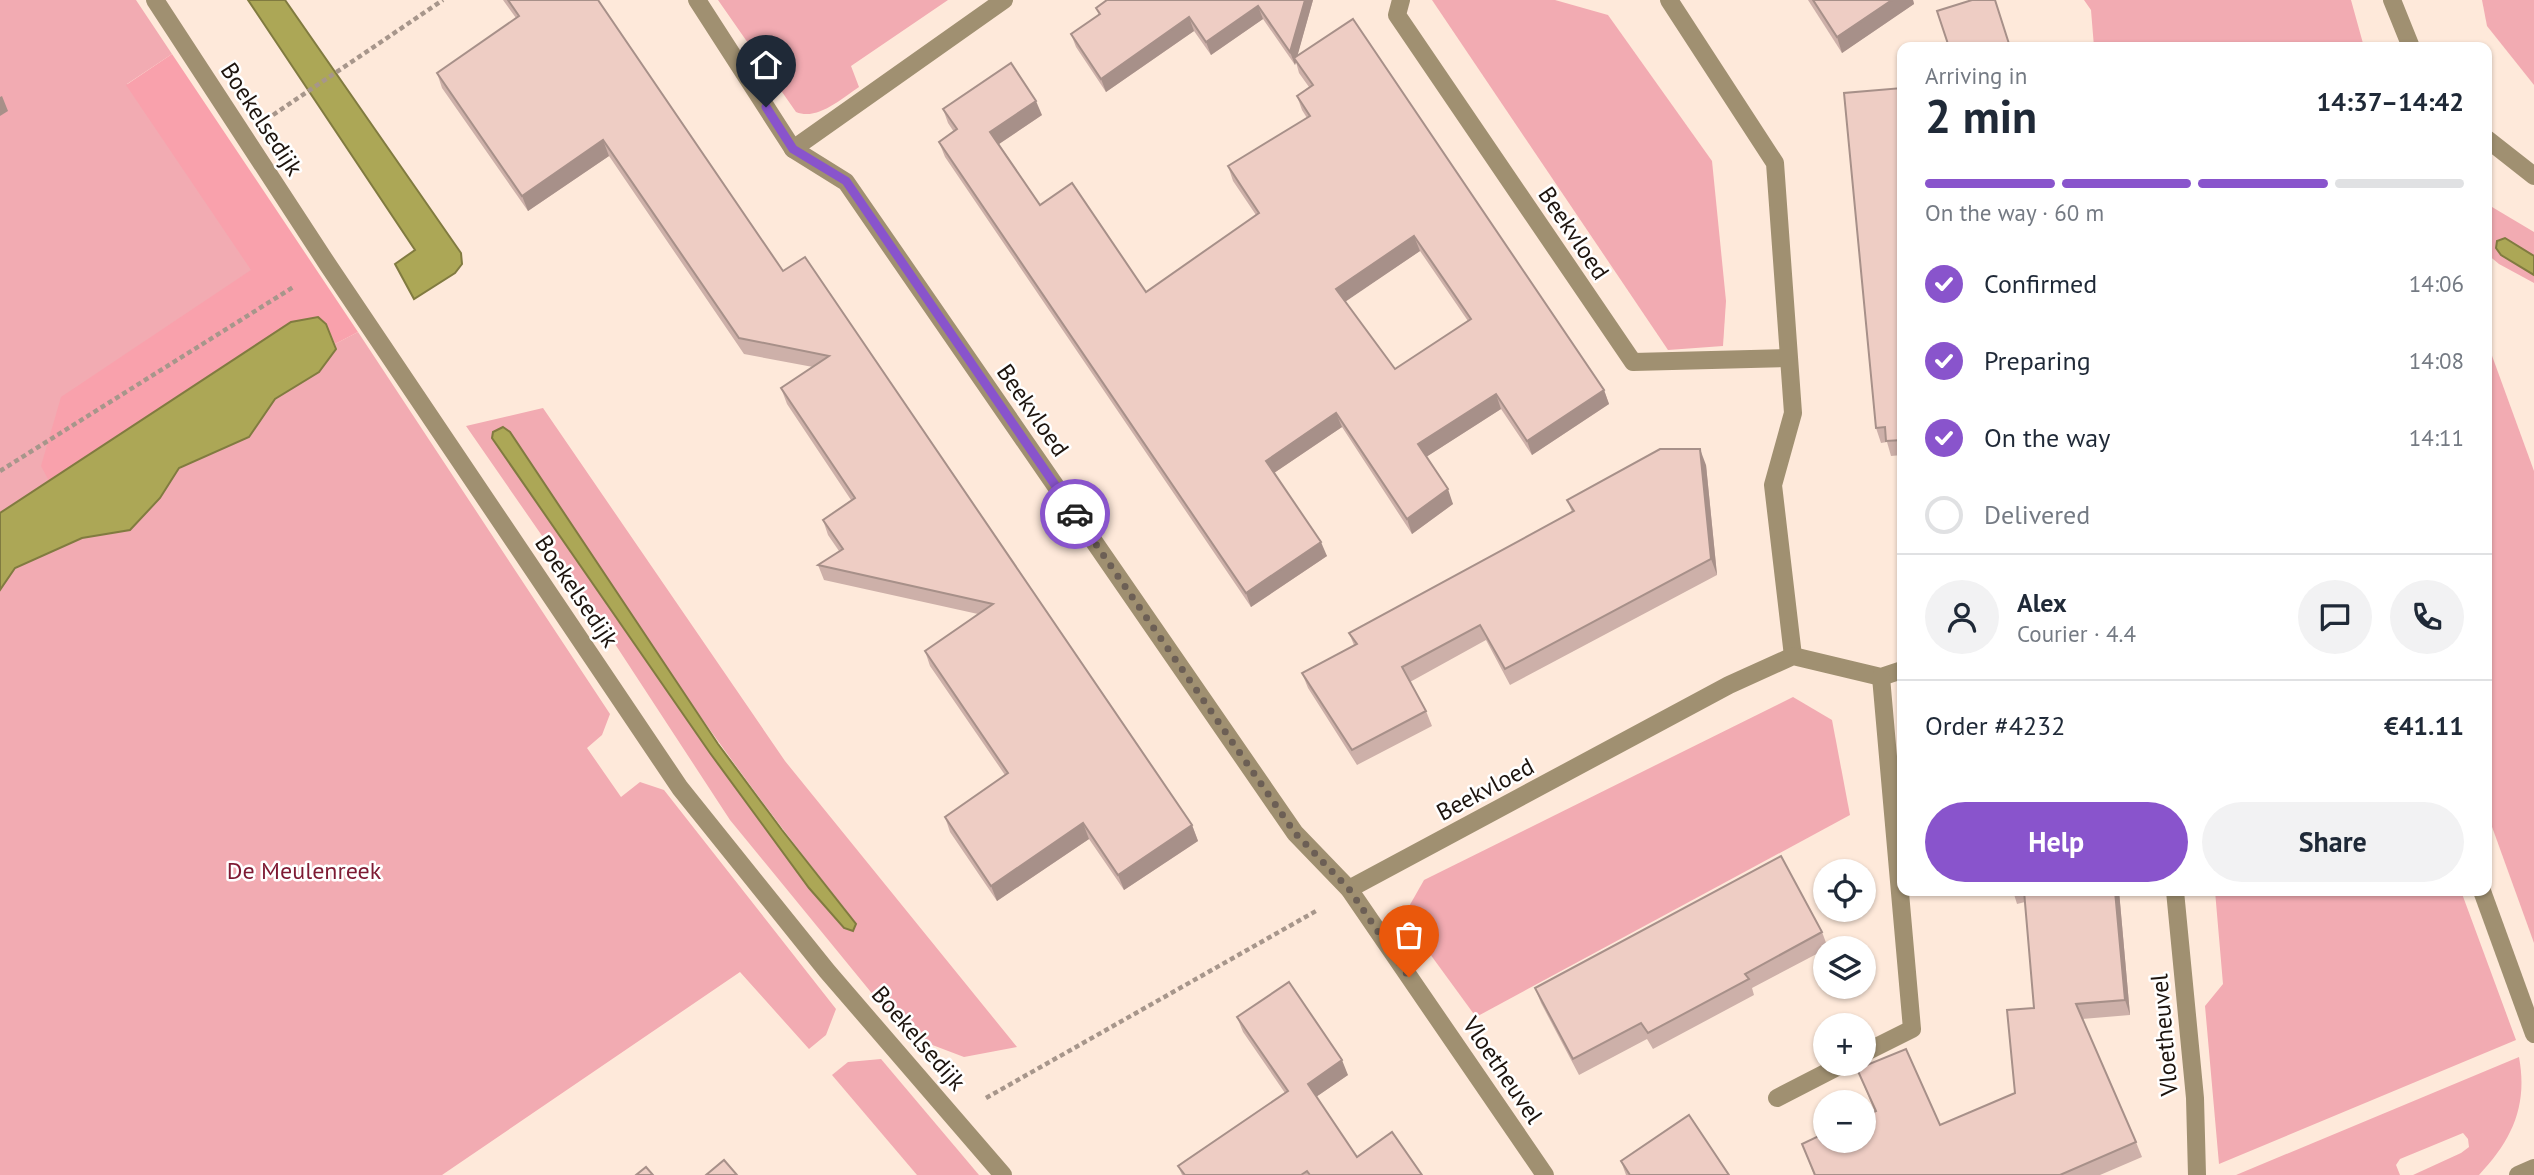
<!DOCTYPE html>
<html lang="en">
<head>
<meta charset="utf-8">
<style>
  body { margin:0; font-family:"PT Sans",sans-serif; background:#f2f2f3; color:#1f2937; height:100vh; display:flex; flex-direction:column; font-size:26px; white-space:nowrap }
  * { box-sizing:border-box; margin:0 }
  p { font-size:23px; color:#747a83 }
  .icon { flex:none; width:38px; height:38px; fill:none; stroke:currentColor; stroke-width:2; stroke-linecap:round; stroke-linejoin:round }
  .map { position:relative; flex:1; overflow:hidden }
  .sheet { position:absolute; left:1897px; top:42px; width:595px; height:854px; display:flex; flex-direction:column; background:#fff; border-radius:14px; box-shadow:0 2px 5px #0004 }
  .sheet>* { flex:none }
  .controls { position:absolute; left:1813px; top:859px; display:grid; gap:14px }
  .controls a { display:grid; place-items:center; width:63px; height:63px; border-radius:50%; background:#fff; box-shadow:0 2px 5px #0004; font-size:35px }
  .pin { position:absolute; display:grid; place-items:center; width:60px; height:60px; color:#fff; margin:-72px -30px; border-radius:50% 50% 50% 0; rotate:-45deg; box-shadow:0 0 7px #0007 }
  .pin .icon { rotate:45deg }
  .courier { position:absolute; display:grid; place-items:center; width:70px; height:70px; margin:-35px; border:5px solid #8954cc; border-radius:50%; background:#fff; color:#222; box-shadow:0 2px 9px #0007 }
  .head em { font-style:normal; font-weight:600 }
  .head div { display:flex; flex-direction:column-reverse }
  .head { display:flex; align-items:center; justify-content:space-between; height:119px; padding:0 28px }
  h1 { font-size:46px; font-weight:600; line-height:52px }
  .bar { display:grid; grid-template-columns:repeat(4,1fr); gap:10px 7px; align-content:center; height:84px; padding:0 28px }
  .bar i { height:9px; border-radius:5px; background:#e0e1e3 }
  .bar .active { background:#8954cc }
  .bar p { grid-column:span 4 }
  .line { display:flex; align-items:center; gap:18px; padding:0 28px; border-top:2px solid #e0e1e3 }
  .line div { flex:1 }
  .round { display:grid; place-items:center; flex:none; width:74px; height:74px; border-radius:37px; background:#f2f2f3 }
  ol { padding:0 28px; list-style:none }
  li { display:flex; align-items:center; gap:21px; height:77px }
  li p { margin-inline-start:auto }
  li .icon { padding:7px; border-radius:50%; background:#8954cc; color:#fff; stroke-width:4 }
  li:last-child { color:#747a83 }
  li i { width:38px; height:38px; border:4px solid #e0e1e3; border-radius:50% }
  .cta { display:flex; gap:14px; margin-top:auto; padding:14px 28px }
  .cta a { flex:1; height:80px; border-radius:42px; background:#8954cc; color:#fff; font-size:28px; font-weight:600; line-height:80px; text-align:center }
  .cta a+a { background:#f2f2f3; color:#1f2937 }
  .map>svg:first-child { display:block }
  .green { fill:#f2abb2; fill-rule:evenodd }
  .forest { fill:#f9a1ac }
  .water { fill:#aca756; stroke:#817b40; stroke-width:2 }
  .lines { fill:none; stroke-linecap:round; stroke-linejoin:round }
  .path { stroke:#a7968b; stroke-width:4.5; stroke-dasharray:5 3.5; stroke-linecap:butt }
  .minor { stroke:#a09071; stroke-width:18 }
  .wall { fill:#cdb0a9; fill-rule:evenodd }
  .shaded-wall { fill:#a79089 }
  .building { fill:#eecdc4; stroke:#a79089; stroke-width:2; fill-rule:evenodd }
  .done { stroke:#6c5f55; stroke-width:7; stroke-dasharray:0 12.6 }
  .route { stroke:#8954cc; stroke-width:9 }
  .labels { text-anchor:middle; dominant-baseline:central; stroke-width:5; stroke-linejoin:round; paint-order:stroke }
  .street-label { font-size:24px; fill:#1d140e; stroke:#fff }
  .park-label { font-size:24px; fill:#7e1a33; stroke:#fff }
</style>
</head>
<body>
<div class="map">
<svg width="2534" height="1175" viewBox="0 0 2534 1175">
  <rect width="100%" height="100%" fill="#fee9da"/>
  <g class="green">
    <polygon points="0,0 136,0 172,54 127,84 324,363 336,349 335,344 358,332 610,714 602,735 587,748 621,797 640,782 664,790 836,1009 826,1035 809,1049 740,972 442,1175 0,1175"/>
    <path d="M 718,0 L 948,0 L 851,66 L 859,87 C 841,99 817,121 796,112 Z"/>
    <polygon points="1432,0 1555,0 1608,15 1712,161 1726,301 1723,346 1668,350"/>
    <polygon points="2084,0 2351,0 2364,47 2094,47 2091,10"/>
    <polygon points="2482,0 2534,0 2534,85 2487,26"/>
    <polygon points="2487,204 2534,232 2534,256 2505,238 2501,255 2534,275 2534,283 2499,264 2487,254"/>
    <polygon points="2487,342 2534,471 2534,943 2487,813"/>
    <path d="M 543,408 L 785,761 L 1017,1047 L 964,1057 L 906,1035 L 730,820 L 583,595 L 466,426 ZM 510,432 C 616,597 726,761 849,914 L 809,888 L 710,753 L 492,438 Z"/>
    <polygon points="1793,697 1832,720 1850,815 1476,1017 1403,917 1424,880"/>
    <polygon points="2215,891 2461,891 2516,1040 2219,1164 2205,1006 2223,984"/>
    <path d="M 2519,1057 C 2528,1106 2512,1140 2479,1175 L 2413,1175 L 2461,1153 L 2469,1147 L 2468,1139 L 2463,1133 L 2400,1159 L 2396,1165 L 2400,1175 L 2236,1175 Z"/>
    <polygon points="881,1059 979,1175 917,1175 832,1075 848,1062"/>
  </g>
  <polygon class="forest" points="172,54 358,332 335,344 326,324 291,322 49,481 41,466 61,397 251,270 126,85"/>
  <g class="water">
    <polygon points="248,0 285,0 461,253 462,264 455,273 414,299 395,264 415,250"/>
    <polygon points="2505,238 2534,256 2534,275 2501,255 2496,248 2497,241"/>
    <polygon points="318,317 326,324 336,349 319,372 275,399 249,437 179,468 160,498 130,530 82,538 15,568 0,590 0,513 291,322"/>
    <polygon points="503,427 510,432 718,744 782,830 856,924 853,931 844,928 809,888 710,753 492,438 493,432"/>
  </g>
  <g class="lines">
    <g class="path">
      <polyline points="273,115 443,0"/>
      <polyline points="0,471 295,286"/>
      <polyline points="986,1098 1316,911"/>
    </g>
    <g class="minor">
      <polyline points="155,0 328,265 680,788 827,971 1003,1175"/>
      <polyline points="697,0 793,149 846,182 1295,833 1349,889 1545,1175"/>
      <polyline points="1401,0 1397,15 1633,362 1788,358"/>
      <polyline points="1669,0 1775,163 1793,413 1773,485 1793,656"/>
      <polyline points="2392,0 2411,47"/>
      <polyline points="2487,139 2534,176"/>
      <polyline points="793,149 1004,0"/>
      <polyline points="1349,889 1729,685 1793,656 1881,677 1902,670"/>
      <polyline points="2175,891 2195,1098 2197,1175"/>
      <polyline points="2482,891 2534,1034"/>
      <polyline points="1864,1053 1912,1029 1881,677"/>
      <polyline points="1777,1098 1843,1064"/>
      <polyline points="2518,1175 2534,1168"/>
    </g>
  </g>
  <g class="wall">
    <polygon points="503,0 598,0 783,271 1192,825 1198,841 1124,890 1089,839 997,901 950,832 945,817 1005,775 930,666 925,651 978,614 824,580 818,565 839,551 828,535 823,520 851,500 787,404 781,388 813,367 744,354 609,156 528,211 442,88 437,73 516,18"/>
    <path d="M 1313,0 L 1297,56 L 1604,390 L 1609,404 L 1532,455 L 1501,409 L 1426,457 L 1453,504 L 1412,534 L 1342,427 L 1274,473 L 1327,556 L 1251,607 L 945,157 L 939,142 L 954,132 L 948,123 L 943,109 L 1042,115 L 999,144 L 1040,205 L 1146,292 L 1256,215 L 1233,181 L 1228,166 L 1307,118 L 1302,110 L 1297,96 L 1309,87 L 1299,73 L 1296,62 L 1295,65 L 1263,19 L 1211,55 L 1194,31 L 1106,92 L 1076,47 L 1071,34 L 1099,15 L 1096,8 ZM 1420,251 L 1468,321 L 1395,369 L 1345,301 Z"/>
    <polygon points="1808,0 1913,0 1914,4 1842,53"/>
    <polygon points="1902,88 1902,455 1891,456 1887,442 1881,443 1876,428"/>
    <polygon points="1706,465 1717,575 1510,685 1486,640 1410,682 1426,711 1432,726 1357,765 1308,688 1302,673 1354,645 1349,633 1572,512 1567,500"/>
    <polygon points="2013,891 2119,891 2130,1015 2082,1019 2136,1142 2142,1157 2100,1175 1814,1175 1802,1144 1875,1112 1857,1069 1940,1125 2015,1093 2034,1008 2025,902 2017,904"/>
    <polygon points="1822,932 1828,948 1752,988 1754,995 1653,1049 1647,1039 1579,1075 1541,1003 1535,988"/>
    <polygon points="1237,1017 1348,1075 1316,1097 1357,1157 1422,1175 1182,1175 1178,1166 1285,1093 1243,1032"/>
    <polygon points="1621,1161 1729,1175 1626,1175"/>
  </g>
  <g class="shaded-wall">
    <polygon points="1305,0 1313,0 1296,61 1294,58 1296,62 1295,65 1290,52"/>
    <polygon points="1892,0 1913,0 1914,4 1842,53 1837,37"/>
    <polygon points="1258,6 1263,19 1211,55 1206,42"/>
    <polygon points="1189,17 1194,31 1106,92 1101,79"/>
    <polygon points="2,96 8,111 0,116 0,97"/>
    <polygon points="1036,101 1042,115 996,146 990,132"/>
    <polygon points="603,140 609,156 528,211 522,196"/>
    <polygon points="1414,236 1420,251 1342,304 1336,289"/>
    <polygon points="1604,390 1609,404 1532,455 1527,441"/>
    <polygon points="1496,394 1501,409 1423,459 1418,444"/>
    <polygon points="1336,413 1342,427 1271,475 1266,461"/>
    <polygon points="1700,449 1706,465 1717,575 1711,559"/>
    <polygon points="1448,489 1453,504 1412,534 1407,519"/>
    <polygon points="1321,542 1327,556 1251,607 1246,593"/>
    <polygon points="1083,823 1089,839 997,901 991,886"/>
    <polygon points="1192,825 1198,841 1124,890 1118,875"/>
    <polygon points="2115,891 2119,891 2130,1015 2125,1000"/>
    <polygon points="1342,1060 1348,1075 1313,1099 1308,1084"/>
  </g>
  <g class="building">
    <polygon points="508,0 598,0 783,271 805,257 1192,825 1118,875 1083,823 991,886 945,817 1008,773 925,651 993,604 818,565 843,549 823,520 855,498 781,388 829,356 739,338 603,140 522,196 437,73 519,16"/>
    <polygon points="1107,0 1305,0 1290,52 1258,6 1206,42 1189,17 1101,79 1071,34 1100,14 1096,8"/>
    <polygon points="1813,0 1892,0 1837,37"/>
    <polygon points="1972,0 1995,0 2010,47 1949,47 1937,11"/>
    <path d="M 1353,19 L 1604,390 L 1527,441 L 1496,394 L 1418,444 L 1448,489 L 1407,519 L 1336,413 L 1266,461 L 1321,542 L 1246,593 L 939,142 L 957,129 L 943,109 L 1011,63 L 1036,101 L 990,132 L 1040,205 L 1072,183 L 1146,292 L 1259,213 L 1228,166 L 1310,116 L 1297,96 L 1313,85 L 1294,58 ZM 1414,236 L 1471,319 L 1395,369 L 1336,289 Z"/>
    <polygon points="1902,88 1902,440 1886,441 1885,427 1876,428 1844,93"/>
    <polygon points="1660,449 1700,449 1711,559 1505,669 1480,625 1402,667 1426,711 1352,750 1302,673 1357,644 1349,633 1574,511 1567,500"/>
    <polygon points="1781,856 1822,932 1745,974 1749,979 1648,1033 1641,1023 1573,1059 1535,988"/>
    <polygon points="2024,891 2115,891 2125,1000 2076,1004 2136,1142 2060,1175 1815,1175 1802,1144 1825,1133 1825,1141 1864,1141 1864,1117 1876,1111 1857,1069 1906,1049 1940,1125 2015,1093 2007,1010 2034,1008"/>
    <polygon points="1289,982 1342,1060 1308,1084 1357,1157 1392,1132 1422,1175 1310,1175 1307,1171 1301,1175 1185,1175 1178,1166 1288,1091 1237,1017"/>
    <polygon points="1689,1115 1729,1175 1630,1175 1621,1161"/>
    <polygon points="724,1160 737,1175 706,1175"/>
    <polygon points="646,1167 653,1175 636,1175"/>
  </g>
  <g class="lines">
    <polyline class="done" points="1075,514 1295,833 1349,889 1409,977"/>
    <polyline class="route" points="766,107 793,149 846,181 1075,514"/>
  </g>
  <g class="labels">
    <g class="street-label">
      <text transform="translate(262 119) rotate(57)">Boekelsedijk</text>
      <text transform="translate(1574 233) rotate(56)">Beekvloed</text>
      <text transform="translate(1033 410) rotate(55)">Beekvloed</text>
      <text transform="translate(577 591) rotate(56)">Boekelsedijk</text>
      <text transform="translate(1485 789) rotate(-28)">Beekvloed</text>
      <text transform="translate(2164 1035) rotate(-95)">Vloetheuvel</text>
      <text transform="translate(919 1038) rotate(49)">Boekelsedijk</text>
      <text transform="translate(1503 1070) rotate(56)">Vloetheuvel</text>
    </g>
    <g class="park-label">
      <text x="304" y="870">De Meulenreek</text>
    </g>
  </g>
</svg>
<div class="controls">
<a><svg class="icon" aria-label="locate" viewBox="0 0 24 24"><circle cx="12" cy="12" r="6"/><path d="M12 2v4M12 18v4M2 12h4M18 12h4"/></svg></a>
<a><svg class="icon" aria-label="layers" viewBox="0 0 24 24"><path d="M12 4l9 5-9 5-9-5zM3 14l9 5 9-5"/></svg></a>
<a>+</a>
<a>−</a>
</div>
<div class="pin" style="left:1409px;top:977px;background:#ea580c"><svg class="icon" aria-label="bag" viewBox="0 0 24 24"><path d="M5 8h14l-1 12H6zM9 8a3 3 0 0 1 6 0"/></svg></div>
<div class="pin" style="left:766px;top:107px;background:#1f2937"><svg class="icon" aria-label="home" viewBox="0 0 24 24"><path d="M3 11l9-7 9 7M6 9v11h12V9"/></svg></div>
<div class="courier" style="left:1075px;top:514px"><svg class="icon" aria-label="car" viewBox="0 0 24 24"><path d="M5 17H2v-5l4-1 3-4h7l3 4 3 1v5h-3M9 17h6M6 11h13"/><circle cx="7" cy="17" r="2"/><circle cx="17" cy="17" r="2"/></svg></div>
<section class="sheet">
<div class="head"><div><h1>2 min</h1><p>Arriving in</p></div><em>14:37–14:42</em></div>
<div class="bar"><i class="active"></i><i class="active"></i><i class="active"></i><i></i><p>On the way · 60 m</p></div>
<ol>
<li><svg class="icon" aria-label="check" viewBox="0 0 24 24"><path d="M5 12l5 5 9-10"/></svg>Confirmed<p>14:06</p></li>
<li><svg class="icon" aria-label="check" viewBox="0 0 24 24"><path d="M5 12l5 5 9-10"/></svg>Preparing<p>14:08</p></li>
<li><svg class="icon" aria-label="check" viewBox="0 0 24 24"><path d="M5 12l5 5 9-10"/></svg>On the way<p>14:11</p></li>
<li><i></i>Delivered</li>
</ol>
<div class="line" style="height:126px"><a class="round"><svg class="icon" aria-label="person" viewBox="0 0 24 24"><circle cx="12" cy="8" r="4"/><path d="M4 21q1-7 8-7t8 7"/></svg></a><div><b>Alex</b><p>Courier · 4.4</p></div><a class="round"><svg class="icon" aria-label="chat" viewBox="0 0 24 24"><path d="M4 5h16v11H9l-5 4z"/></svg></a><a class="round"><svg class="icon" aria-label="phone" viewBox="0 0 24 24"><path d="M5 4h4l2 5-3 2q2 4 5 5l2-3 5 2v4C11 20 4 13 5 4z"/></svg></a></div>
<div class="line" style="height:91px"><div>Order #4232</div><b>€41.11</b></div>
<div class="cta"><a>Help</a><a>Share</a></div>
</section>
</div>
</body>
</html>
